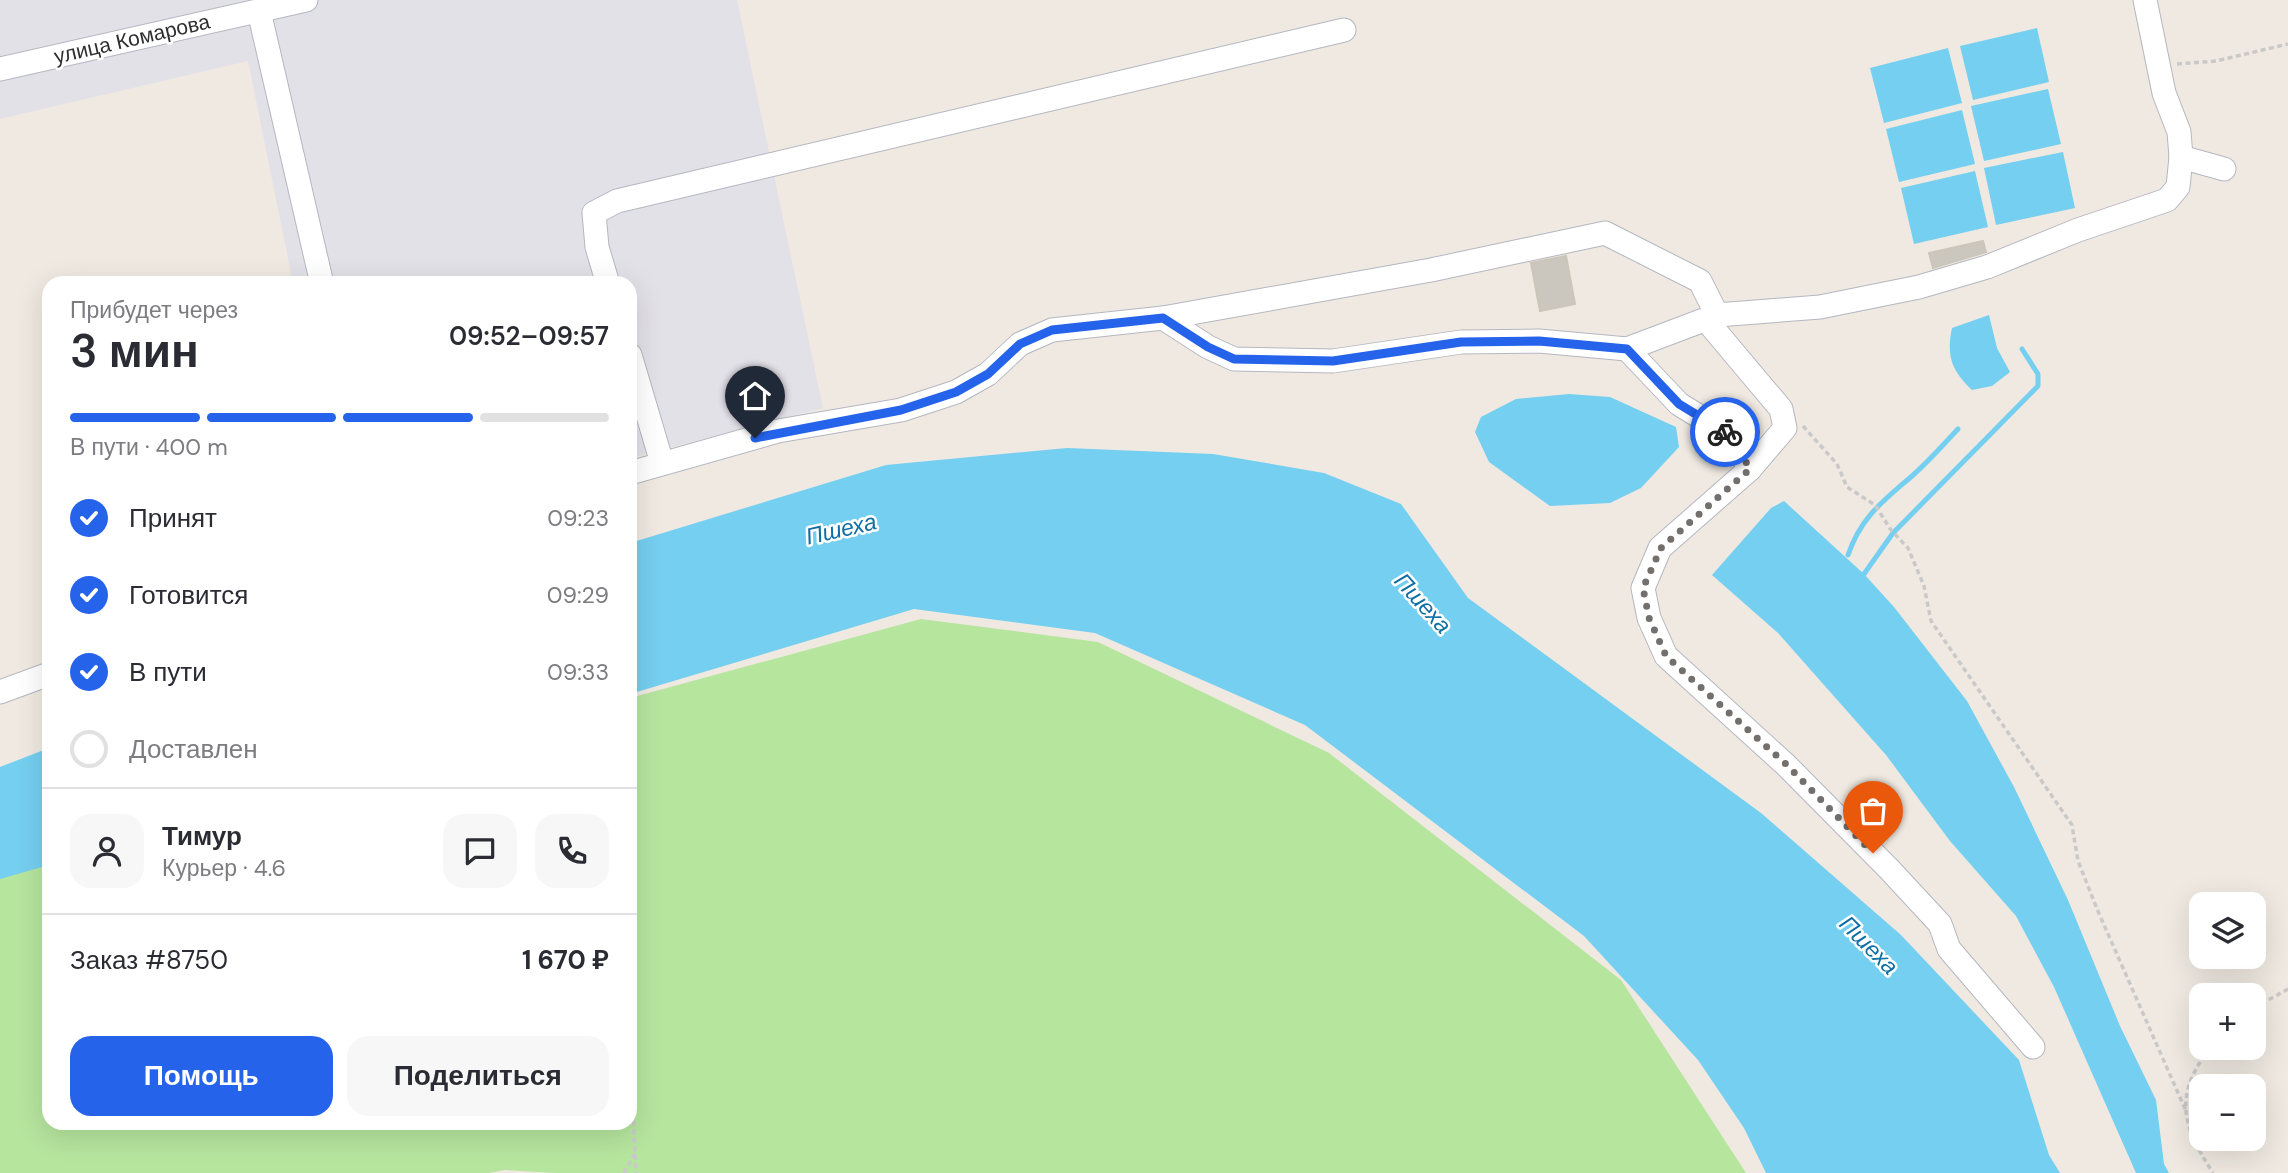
<!DOCTYPE html>
<html lang="ru">
<head>
<meta charset="utf-8">
<style>
  body { margin:0; font-family:"DM Sans",sans-serif; background:#f7f7f7; color:#2b2b33; height:100vh; display:flex; flex-direction:column; font-size:26px; white-space:nowrap }
  * { box-sizing:border-box; margin:0 }
  p { font-size:23px; color:#7c7c81 }
  .icon { flex:none; width:38px; height:38px; fill:none; stroke:currentColor; stroke-width:2; stroke-linecap:round; stroke-linejoin:round }
  .map { position:relative; flex:1; overflow:hidden }
  .sheet { position:absolute; left:42px; top:276px; width:595px; height:854px; display:flex; flex-direction:column; background:#fff; border-radius:21px; box-shadow:0 7px 28px #0002 }
  .sheet>* { flex:none }
  .buttons { position:absolute; left:2189px; top:892px; display:grid; gap:14px }
  .buttons a { display:grid; place-items:center; width:77px; height:77px; border-radius:14px; background:#fff; box-shadow:0 7px 28px #0002; font-size:35px }
  .pin { position:absolute; display:grid; place-items:center; width:60px; height:60px; color:#fff; margin:-72px -30px; border-radius:50% 50% 50% 0; rotate:-45deg; box-shadow:0 0 7px #0007 }
  .pin .icon { rotate:45deg }
  .courier { position:absolute; display:grid; place-items:center; width:70px; height:70px; margin:-35px; border:5px solid #2563eb; border-radius:50%; background:#fff; color:#222; box-shadow:0 2px 9px #0007 }
  .head em { font-style:normal; font-weight:600 }
  .head div { display:flex; flex-direction:column-reverse }
  .head { display:flex; align-items:center; justify-content:space-between; height:119px; padding:0 28px }
  h1 { font-size:46px; font-weight:600; line-height:52px }
  .bar { display:grid; grid-template-columns:repeat(4,1fr); gap:10px 7px; align-content:center; height:84px; padding:0 28px }
  .bar i { height:9px; border-radius:5px; background:#e1e1e2 }
  .bar .selected { background:#2563eb }
  .bar p { grid-column:span 4 }
  .line { display:flex; align-items:center; gap:18px; padding:0 28px; border-top:2px solid #e1e1e2 }
  .line div { flex:1 }
  .round { display:grid; place-items:center; flex:none; width:74px; height:74px; border-radius:21px; background:#f7f7f7 }
  ol { padding:0 28px; list-style:none }
  li { display:flex; align-items:center; gap:21px; height:77px }
  li p { margin-inline-start:auto }
  li .icon { padding:7px; border-radius:50%; background:#2563eb; color:#fff; stroke-width:4 }
  li:last-child { color:#7c7c81 }
  li i { width:38px; height:38px; border:4px solid #e1e1e2; border-radius:50% }
  .action { display:flex; gap:14px; margin-top:auto; padding:14px 28px }
  .action a { flex:1; height:80px; border-radius:21px; background:#2563eb; color:#fff; font-size:28px; font-weight:600; line-height:80px; text-align:center }
  .action a+a { background:#f7f7f7; color:#2b2b33 }
  .map>svg:first-child { display:block }
  .industrial { fill:#e3e1e8 }
  .green { fill:#b6e59e }
  .water { fill:#75cff0 }
  .lines { fill:none; stroke-linecap:round; stroke-linejoin:round }
  .stream { stroke:#75cff0; stroke-width:5 }
  .building { fill:#cbc7bf; stroke:#cbc5ba; stroke-width:2 }
  .minor-casing { stroke:#b4b7c1; stroke-width:25 }
  .path { stroke:#c9c9c9; stroke-width:3.5; stroke-dasharray:5 3.5; stroke-linecap:butt }
  .minor { stroke:#fff; stroke-width:23 }
  .done { stroke:#726f6d; stroke-width:7; stroke-dasharray:0 12.6 }
  .route { stroke:#2563eb; stroke-width:9 }
  .labels { text-anchor:middle; dominant-baseline:central; stroke-width:5; stroke-linejoin:round; paint-order:stroke }
  .street-label { font-size:21px; fill:#2e2e2e; stroke:#fff }
  .water-label { font-size:23px; font-style:italic; fill:#0d6fa3; stroke:#fff }
</style>
</head>
<body>
<div class="map">
<svg width="2288" height="1173" viewBox="0 0 2288 1173">
  <rect width="100%" height="100%" fill="#efe9e1"/>
  <polygon class="industrial" points="0,0 737,0 823,408 630,458 630,284 293,283 248,61 0,119"/>
  <polygon class="green" points="921,619 1098,642 1329,753 1621,980 1746,1173 555,1173 505,1170 488,1173 0,1173 0,867 49,854 49,1124 630,1124 630,698"/>
  <g class="water">
    <polygon points="2037,28 2049,82 1973,100 1960,46"/>
    <polygon points="1948,48 1962,103 1884,123 1870,68"/>
    <polygon points="2048,89 2061,144 1984,161 1971,106"/>
    <polygon points="1962,110 1975,164 1899,182 1886,129"/>
    <polygon points="2063,152 2075,208 1996,225 1984,168"/>
    <polygon points="1975,171 1988,227 1914,244 1901,188"/>
    <path d="M 1989,315 L 1997,348 L 2010,372 L 1992,386 L 1972,390 C 1952,371 1946,356 1952,328 Z"/>
    <polygon points="1569,394 1610,397 1676,427 1679,447 1641,488 1610,503 1550,506 1489,462 1475,432 1481,417 1516,399"/>
    <polygon points="1067,448 1213,454 1324,473 1401,504 1468,598 1761,813 1901,935 2019,1060 2049,1155 2060,1173 1766,1173 1744,1128 1698,1060 1584,936 1305,725 1095,633 914,609 630,694 630,543 886,465"/>
    <polygon points="1784,501 1864,574 1894,607 1967,701 2014,787 2068,900 2120,1026 2156,1100 2164,1164 2169,1173 2136,1173 2054,987 2016,916 1950,841 1886,755 1778,633 1712,575 1771,508"/>
    <polygon points="49,748 49,865 0,879 0,767"/>
  </g>
  <g class="lines">
    <g class="stream">
      <path d="M 1848,555 C 1861,517 1882,502 1912,476 C 1928,462 1943,445 1958,429"/>
      <polyline points="1864,574 1893,533 2038,386 2038,374 2022,349"/>
    </g>
  </g>
  <g class="building">
    <polygon points="1983,241 1986,252 1933,268 1929,253"/>
    <polygon points="1566,256 1575,304 1540,311 1531,263"/>
  </g>
  <g class="lines">
    <defs>
      <g id="minor">
        <polyline points="259,11 322,284"/>
        <polyline points="0,69 306,0"/>
        <polyline points="2181,157 2224,169"/>
        <polyline points="608,284 597,247 594,213 617,201 1344,30"/>
        <polyline points="1163,318 1431,270 1605,233 1700,281 1717,315"/>
        <polyline points="1707,321 1781,409 1785,428 1750,469 1660,548 1643,588 1649,618 1666,656 1786,765 1890,870 1940,924 1949,949 2033,1047"/>
        <polyline points="1627,349 1679,404 1731,436 1750,469"/>
        <polyline points="630,355 662,463"/>
        <polyline points="630,473 778,431 901,410 956,392 988,374 1020,344 1052,330 1163,318 1208,347 1234,359 1333,361 1461,342 1539,341 1627,349 1717,315 1820,307 1919,287 1987,267 2078,230 2167,200 2178,187 2181,157 2179,132 2164,93 2145,0"/>
        <polyline points="0,692 49,674"/>
      </g>
    </defs>
    <use href="#minor" class="minor-casing"/>
    <g class="path">
      <polyline points="2177,64 2216,61 2288,44"/>
      <polyline points="1803,426 1837,464 1847,487 1875,505 1891,530 1908,548 1924,586 1931,621 2072,825 2078,861 2097,909 2186,1111"/>
      <polyline points="2254,1008 2288,989"/>
      <path d="M 2210,1048 C 2173,1096 2182,1125 2213,1173"/>
      <polyline points="630,1053 636,1173"/>
      <polyline points="624,1173 635,1153"/>
    </g>
    <use href="#minor" class="minor"/>
  </g>
  <g class="lines">
    <polyline class="done" points="1725,432 1731,436 1750,469 1661,548 1643,588 1649,618 1666,656 1787,765 1873,853"/>
    <polyline class="route" points="755,438 901,410 956,392 988,374 1020,344 1052,330 1163,318 1208,347 1234,359 1333,361 1461,342 1539,341 1627,349 1679,404 1725,432"/>
  </g>
  <g class="labels">
    <g class="street-label">
      <text transform="translate(132 39) rotate(-13)">улица Комарова</text>
    </g>
    <g class="water-label">
      <text transform="translate(841 529) rotate(-13)">Пшеха</text>
      <text transform="translate(1423 603) rotate(48)">Пшеха</text>
      <text transform="translate(1869 945) rotate(45)">Пшеха</text>
    </g>
  </g>
</svg>
<div class="buttons">
<a><svg class="icon" aria-label="layers" viewBox="0 0 24 24"><path d="M12 4l9 5-9 5-9-5zM3 14l9 5 9-5"/></svg></a>
<a>+</a>
<a>−</a>
</div>
<div class="pin" style="left:1873px;top:853px;background:#ea580c"><svg class="icon" aria-label="bag" viewBox="0 0 24 24"><path d="M5 8h14l-1 12H6zM9 8a3 3 0 0 1 6 0"/></svg></div>
<div class="pin" style="left:755px;top:438px;background:#1f2937"><svg class="icon" aria-label="home" viewBox="0 0 24 24"><path d="M3 11l9-7 9 7M6 9v11h12V9"/></svg></div>
<div class="courier" style="left:1725px;top:432px"><svg class="icon" aria-label="bike" viewBox="0 0 24 24"><circle cx="6" cy="16" r="4"/><circle cx="18" cy="16" r="4"/><path d="M6 16l4-8h5l3 8M10 8l3 8H6M13 5h3"/></svg></div>
<section class="sheet">
<div class="head"><div><h1>3 мин</h1><p>Прибудет через</p></div><em>09:52–09:57</em></div>
<div class="bar"><i class="selected"></i><i class="selected"></i><i class="selected"></i><i></i><p>В пути · 400 m</p></div>
<ol>
<li><svg class="icon" aria-label="check" viewBox="0 0 24 24"><path d="M5 12l5 5 9-10"/></svg>Принят<p>09:23</p></li>
<li><svg class="icon" aria-label="check" viewBox="0 0 24 24"><path d="M5 12l5 5 9-10"/></svg>Готовится<p>09:29</p></li>
<li><svg class="icon" aria-label="check" viewBox="0 0 24 24"><path d="M5 12l5 5 9-10"/></svg>В пути<p>09:33</p></li>
<li><i></i>Доставлен</li>
</ol>
<div class="line" style="height:126px"><a class="round"><svg class="icon" aria-label="person" viewBox="0 0 24 24"><circle cx="12" cy="8" r="4"/><path d="M4 21q1-7 8-7t8 7"/></svg></a><div><b>Тимур</b><p>Курьер · 4.6</p></div><a class="round"><svg class="icon" aria-label="chat" viewBox="0 0 24 24"><path d="M4 5h16v11H9l-5 4z"/></svg></a><a class="round"><svg class="icon" aria-label="phone" viewBox="0 0 24 24"><path d="M5 4h4l2 5-3 2q2 4 5 5l2-3 5 2v4C11 20 4 13 5 4z"/></svg></a></div>
<div class="line" style="height:91px"><div>Заказ #8750</div><b>1 670 ₽</b></div>
<div class="action"><a>Помощь</a><a>Поделиться</a></div>
</section>
</div>
</body>
</html>
